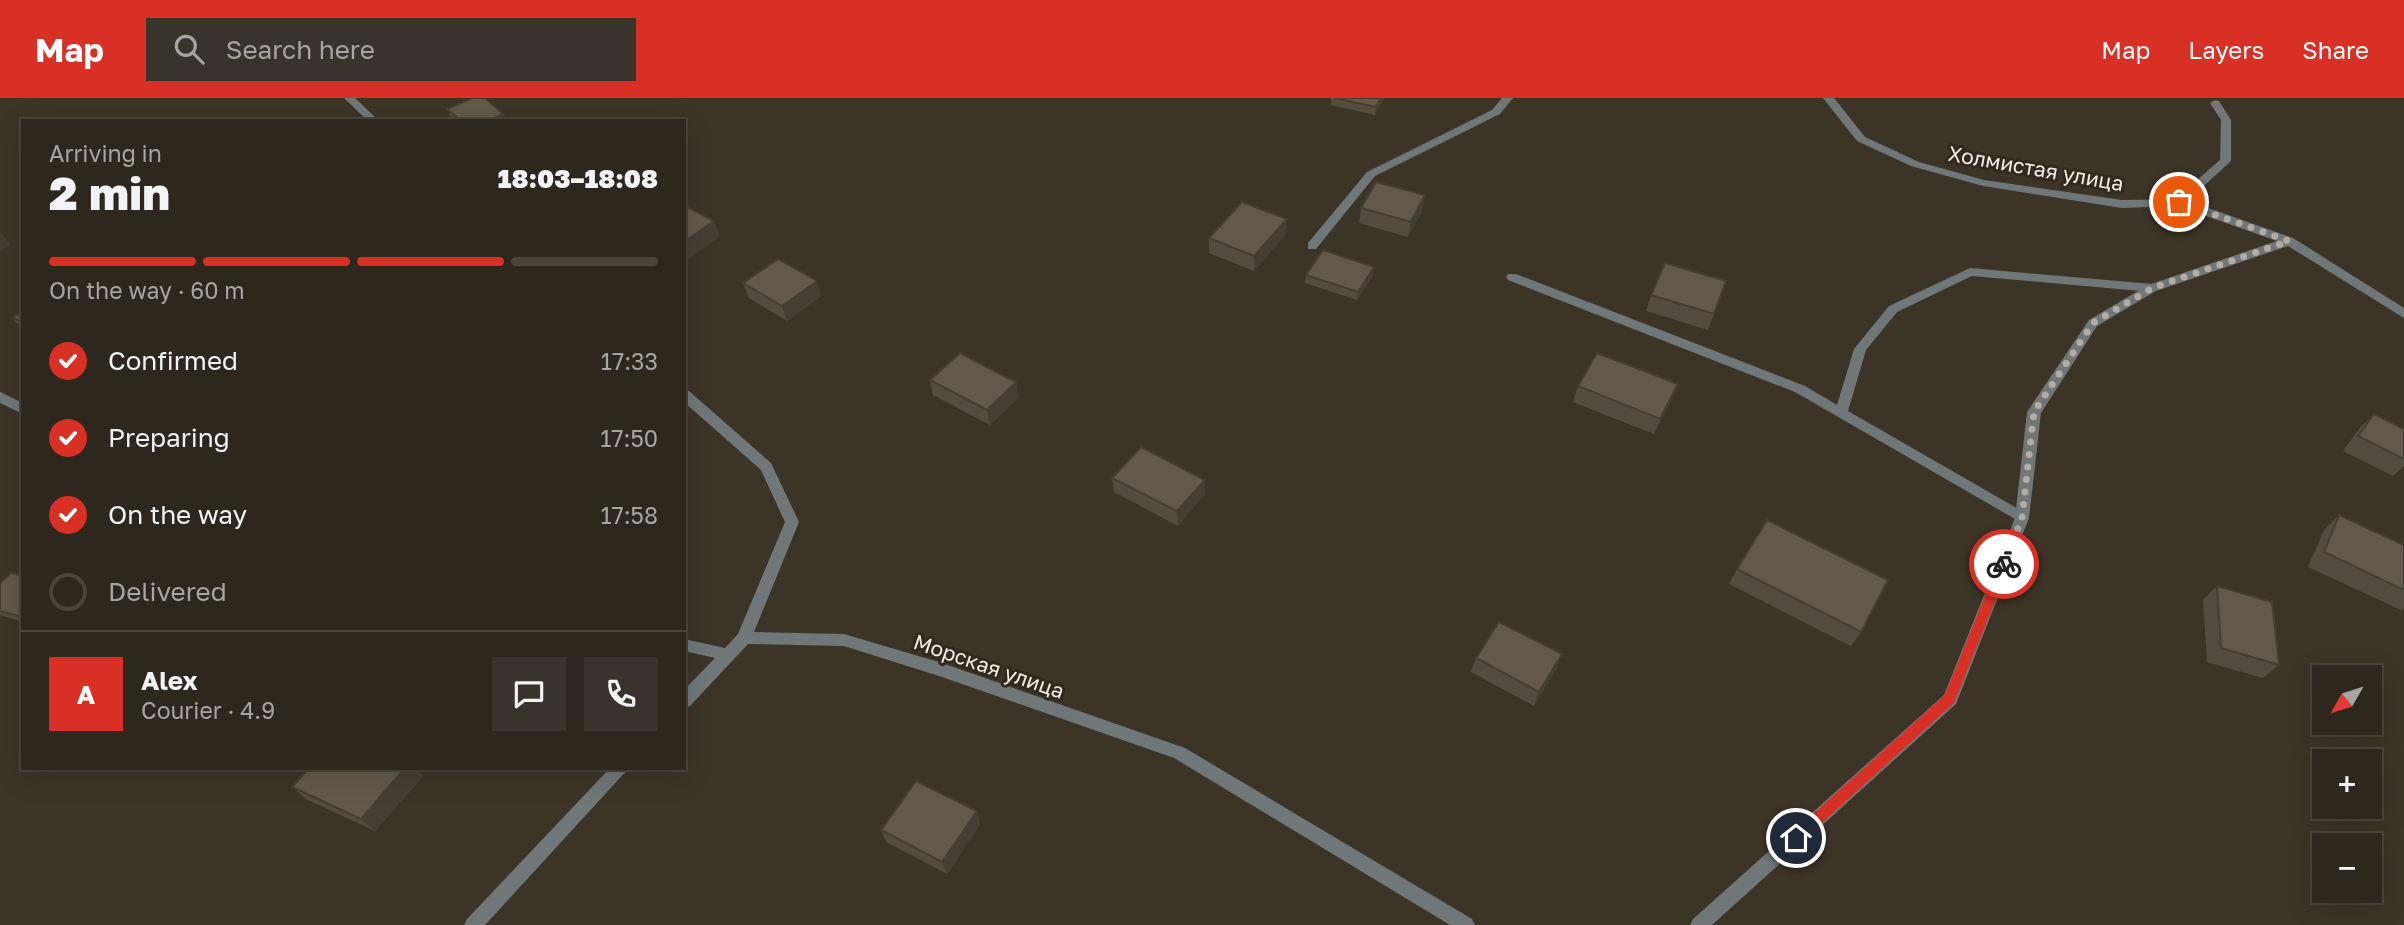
<!DOCTYPE html>
<html lang="en">
<head>
<meta charset="utf-8">
<style>
  body { margin:0; font-family:"Golos Text",sans-serif; background:#3a332b; color:#f1f3f6; height:100vh; display:flex; flex-direction:column; font-size:26px; white-space:nowrap }
  * { box-sizing:border-box; margin:0 }
  p { font-size:23px; color:#a7a5a4 }
  .icon { flex:none; width:38px; height:38px; fill:none; stroke:currentColor; stroke-width:2; stroke-linecap:round; stroke-linejoin:round }
  .map { position:relative; flex:1; overflow:hidden }
  .sheet { position:absolute; left:21px; top:21px; width:665px; height:651px; display:flex; flex-direction:column; background:#2e271e; border-radius:0px; box-shadow:0 7px 28px #0002,0 0 0 2px #49443c }
  .sheet>* { flex:none }
  .needle { width:46px; rotate:231deg }
  .tools { position:absolute; left:2312px; top:567px; display:grid; gap:14px }
  .tools a { display:grid; place-items:center; width:70px; height:70px; border-radius:0px; background:#2e271e; box-shadow:0 7px 28px #0002,0 0 0 2px #49443c; font-size:35px }
  .pin { position:absolute; display:grid; place-items:center; width:60px; height:60px; color:#fff; margin:-30px; border:4px solid #fff; border-radius:50%; box-shadow:0 2px 7px #0007 }
  .courier { position:absolute; display:grid; place-items:center; width:70px; height:70px; margin:-35px; border:5px solid #d93025; border-radius:50%; background:#fff; color:#222; box-shadow:0 2px 9px #0007 }
  .headline em { font-style:normal; font-weight:800 }
  .headline div { display:flex; flex-direction:column-reverse }
  .headline { display:flex; align-items:center; justify-content:space-between; height:119px; padding:0 28px }
  h1 { font-size:46px; font-weight:800; line-height:52px }
  .bar { display:grid; grid-template-columns:repeat(4,1fr); gap:10px 7px; align-content:center; height:84px; padding:0 28px }
  .bar i { height:9px; border-radius:5px; background:#49443c }
  .bar .active { background:#d93025 }
  .bar p { grid-column:span 4 }
  .line { display:flex; align-items:center; gap:18px; padding:0 28px; border-top:2px solid #49443c }
  .line div { flex:1 }
  .round { display:grid; place-items:center; flex:none; width:74px; height:74px; border-radius:0px; background:#3a332b }
  ol { padding:0 28px; list-style:none }
  li { display:flex; align-items:center; gap:21px; height:77px }
  li p { margin-inline-start:auto }
  li .icon { padding:7px; border-radius:50%; background:#d93025; color:#fff; stroke-width:4 }
  li:last-child { color:#a7a5a4 }
  li i { width:38px; height:38px; border:4px solid #49443c; border-radius:50% }
  header { display:flex; align-items:center; gap:42px; box-sizing:border-box; height:98px; padding:0 35px; background:#d93025; color:#fff }
  header strong { font-size:33px }
  nav { display:flex; gap:38px; margin-inline-start:auto; font-size:24px }
  .search { width:490px; height:63px; background:#3a332b; display:flex; align-items:center; gap:18px; box-sizing:border-box; padding:0 24px; border-radius:0px; color:#a7a5a4; font-size:26px }
  .map>svg:first-child { display:block }
  .lines { fill:none; stroke-linecap:round; stroke-linejoin:round }
  .lane { fill:#6f7779; fill-rule:evenodd }
  .street { fill:#6f7779; fill-rule:evenodd }
  .wall { fill:#544c40 }
  .shaded-wall { fill:#453e34 }
  .building { fill:#62584b; stroke:#453e34; stroke-width:2 }
  .route { fill:#d93025 }
  .done { stroke:#b3aca3; stroke-width:7; stroke-dasharray:0 12.6 }
  .labels { text-anchor:middle; dominant-baseline:central; stroke-width:6; stroke-linejoin:round; paint-order:stroke }
  .street-label { font-size:21px; fill:#f2ece5; stroke:#332a1f }
</style>
</head>
<body>
<header>
<strong>Map</strong>
<div class="search"><svg class="icon" aria-label="search" viewBox="0 0 24 24"><circle cx="10" cy="10" r="6"/><path d="M15 15l6 6"/></svg>Search here</div>
<nav><a>Map</a><a>Layers</a><a>Share</a></nav>
</header>
<div class="map">
<svg width="2404" height="827" viewBox="0 0 2404 827">
  <rect width="100%" height="100%" fill="#3d3428"/>
  <g class="lines">
    <g class="lane">
      <polygon points="1502,0 1513,0 1500,16 1375,78 1316,151 1308,151 1308,145 1367,74 1492,12"/>
      <polygon points="2215,2 2219,3 2231,22 2231,63 2183,107 2175,107 2175,101 2220,62 2221,22 2210,5"/>
      <polygon points="1970,170 2152,186 2158,190 2152,194 1972,178 1897,214 1866,252 1848,313 2027,416 2029,420 2027,424 2022,425 1795,294 1508,182 1506,179 1508,176 1516,176 1805,288 1837,307 1854,251 1889,208"/>
    </g>
    <g class="street">
      <polygon points="344,0 355,0 379,23 368,23"/>
      <polygon points="1823,0 1834,0 1865,39 1919,64 1984,82 2122,102 2183,101 2293,140 2404,210 2404,220 2288,148 2156,193 2097,228 2041,315 2029,420 1956,606 1712,827 1690,827 1693,821 1944,597 2015,420 2027,314 2089,222 2148,187 2277,143 2178,108 2122,110 1983,88 1911,68 1857,43"/>
      <polygon points="684,291 689,293 771,365 799,424 754,534 844,536 942,565 1185,650 1472,821 1475,827 1450,827 1174,660 942,579 844,548 748,546 690,608 684,610 684,592 715,560 684,553 684,541 725,550 738,536 785,424 761,372 684,304"/>
      <polygon points="0,294 23,305 23,316 0,305"/>
      <polygon points="610,670 629,670 485,827 464,827 467,821"/>
    </g>
  </g>
  <g class="wall">
    <polygon points="1331,0 1384,0 1375,17 1331,7"/>
    <polygon points="447,11 503,16 507,23 456,23 451,19"/>
    <polygon points="1361,110 1422,113 1408,139 1359,125"/>
    <polygon points="1286,136 1254,173 1209,155 1209,140"/>
    <polygon points="1306,177 1373,177 1357,202 1305,185"/>
    <polygon points="1726,183 1708,232 1646,213 1651,197"/>
    <polygon points="743,185 821,198 787,223 749,200"/>
    <polygon points="23,213 23,231 12,220"/>
    <polygon points="930,282 1019,299 990,327 933,297"/>
    <polygon points="1578,288 1672,301 1654,336 1573,304"/>
    <polygon points="2374,316 2404,331 2404,368 2393,378 2343,353 2359,331"/>
    <polygon points="1112,380 1205,396 1178,428 1114,394"/>
    <polygon points="2339,417 2404,447 2404,510 2401,512 2308,469 2324,432"/>
    <polygon points="1737,471 1861,534 1851,548 1729,486"/>
    <polygon points="23,478 23,524 0,517 0,485"/>
    <polygon points="2217,488 2279,567 2263,580 2207,564 2203,502"/>
    <polygon points="1476,560 1557,569 1534,608 1471,574"/>
    <polygon points="423,678 375,733 306,701 292,689"/>
    <polygon points="977,713 980,726 947,776 886,744 881,732"/>
  </g>
  <g class="shaded-wall">
    <polygon points="1381,0 1384,0 1375,17 1376,9"/>
    <polygon points="503,16 507,23 488,23"/>
    <polygon points="1425,97 1422,113 1408,139 1411,124"/>
    <polygon points="1287,121 1286,136 1254,173 1254,158"/>
    <polygon points="714,123 720,139 685,163 684,144"/>
    <polygon points="0,134 11,146 0,153"/>
    <polygon points="1374,169 1373,177 1357,202 1358,194"/>
    <polygon points="817,183 821,198 787,223 782,208"/>
    <polygon points="1016,284 1019,299 990,327 987,312"/>
    <polygon points="1678,286 1672,301 1654,336 1660,321"/>
    <polygon points="1205,382 1205,396 1178,428 1177,413"/>
    <polygon points="1562,556 1557,569 1534,608 1539,594"/>
    <polygon points="405,670 415,670 423,678 375,733 361,721"/>
    <polygon points="977,713 980,726 947,776 942,764"/>
  </g>
  <g class="building">
    <polygon points="472,0 485,0 503,16 488,23 461,23 447,11"/>
    <polygon points="1334,0 1381,0 1376,9"/>
    <polygon points="1376,84 1425,97 1411,124 1361,110"/>
    <polygon points="1242,104 1287,121 1254,158 1209,140"/>
    <polygon points="684,107 714,123 684,144"/>
    <polygon points="1323,152 1374,169 1358,194 1306,177"/>
    <polygon points="778,161 817,183 782,208 743,185"/>
    <polygon points="1665,165 1726,183 1714,216 1651,197"/>
    <polygon points="23,213 23,224 12,220"/>
    <polygon points="960,255 1016,284 987,312 930,282"/>
    <polygon points="1597,255 1678,286 1660,321 1578,288"/>
    <polygon points="2374,316 2404,331 2404,361 2358,338"/>
    <polygon points="1141,349 1205,382 1177,413 1112,380"/>
    <polygon points="2339,417 2404,447 2404,492 2324,454"/>
    <polygon points="1767,422 1888,482 1861,534 1737,471"/>
    <polygon points="11,475 23,478 23,519 0,513 0,485"/>
    <polygon points="2217,488 2272,504 2279,567 2221,550"/>
    <polygon points="1499,524 1562,556 1539,594 1476,560"/>
    <polygon points="309,670 405,670 361,721 292,689"/>
    <polygon points="916,683 977,713 942,764 881,732"/>
  </g>
  <polygon class="route" points="2004,461 2010,466 1954,605 1800,745 1791,745 1791,736 1945,597 1998,466"/>
  <g class="lines">
    <polyline class="done" points="2004,466 2022,420 2034,314 2093,225 2152,190 2289,143 2179,104"/>
  </g>
  <g class="labels">
    <g class="street-label">
      <text transform="translate(2036 70) rotate(10)">Холмистая улица</text>
      <text transform="translate(989 568) rotate(19)">Морская улица</text>
    </g>
  </g>
</svg>
<div class="tools">
<a><svg class="needle" viewBox="-14 -14 28 28"><path d="M0-13l5 13h-10z" fill="#e53935"/><path d="M0 13l5-13h-10z" fill="#a7a5a4"/></svg></a>
<a>+</a>
<a>−</a>
</div>
<div class="pin" style="left:2179px;top:104px;background:#ea580c"><svg class="icon" aria-label="bag" viewBox="0 0 24 24"><path d="M5 8h14l-1 12H6zM9 8a3 3 0 0 1 6 0"/></svg></div>
<div class="pin" style="left:1796px;top:740px;background:#1f2937"><svg class="icon" aria-label="home" viewBox="0 0 24 24"><path d="M3 11l9-7 9 7M6 9v11h12V9"/></svg></div>
<div class="courier" style="left:2004px;top:466px"><svg class="icon" aria-label="bike" viewBox="0 0 24 24"><circle cx="6" cy="16" r="4"/><circle cx="18" cy="16" r="4"/><path d="M6 16l4-8h5l3 8M10 8l3 8H6M13 5h3"/></svg></div>
<section class="sheet">
<div class="headline"><div><h1>2 min</h1><p>Arriving in</p></div><em>18:03–18:08</em></div>
<div class="bar"><i class="active"></i><i class="active"></i><i class="active"></i><i></i><p>On the way · 60 m</p></div>
<ol>
<li><svg class="icon" aria-label="check" viewBox="0 0 24 24"><path d="M5 12l5 5 9-10"/></svg>Confirmed<p>17:33</p></li>
<li><svg class="icon" aria-label="check" viewBox="0 0 24 24"><path d="M5 12l5 5 9-10"/></svg>Preparing<p>17:50</p></li>
<li><svg class="icon" aria-label="check" viewBox="0 0 24 24"><path d="M5 12l5 5 9-10"/></svg>On the way<p>17:58</p></li>
<li><i></i>Delivered</li>
</ol>
<div class="line" style="height:126px"><b class="round" style="background:#d93025;color:#fff">A</b><div><b>Alex</b><p>Courier · 4.9</p></div><a class="round"><svg class="icon" aria-label="chat" viewBox="0 0 24 24"><path d="M4 5h16v11H9l-5 4z"/></svg></a><a class="round"><svg class="icon" aria-label="phone" viewBox="0 0 24 24"><path d="M5 4h4l2 5-3 2q2 4 5 5l2-3 5 2v4C11 20 4 13 5 4z"/></svg></a></div>
</section>
</div>
</body>
</html>
